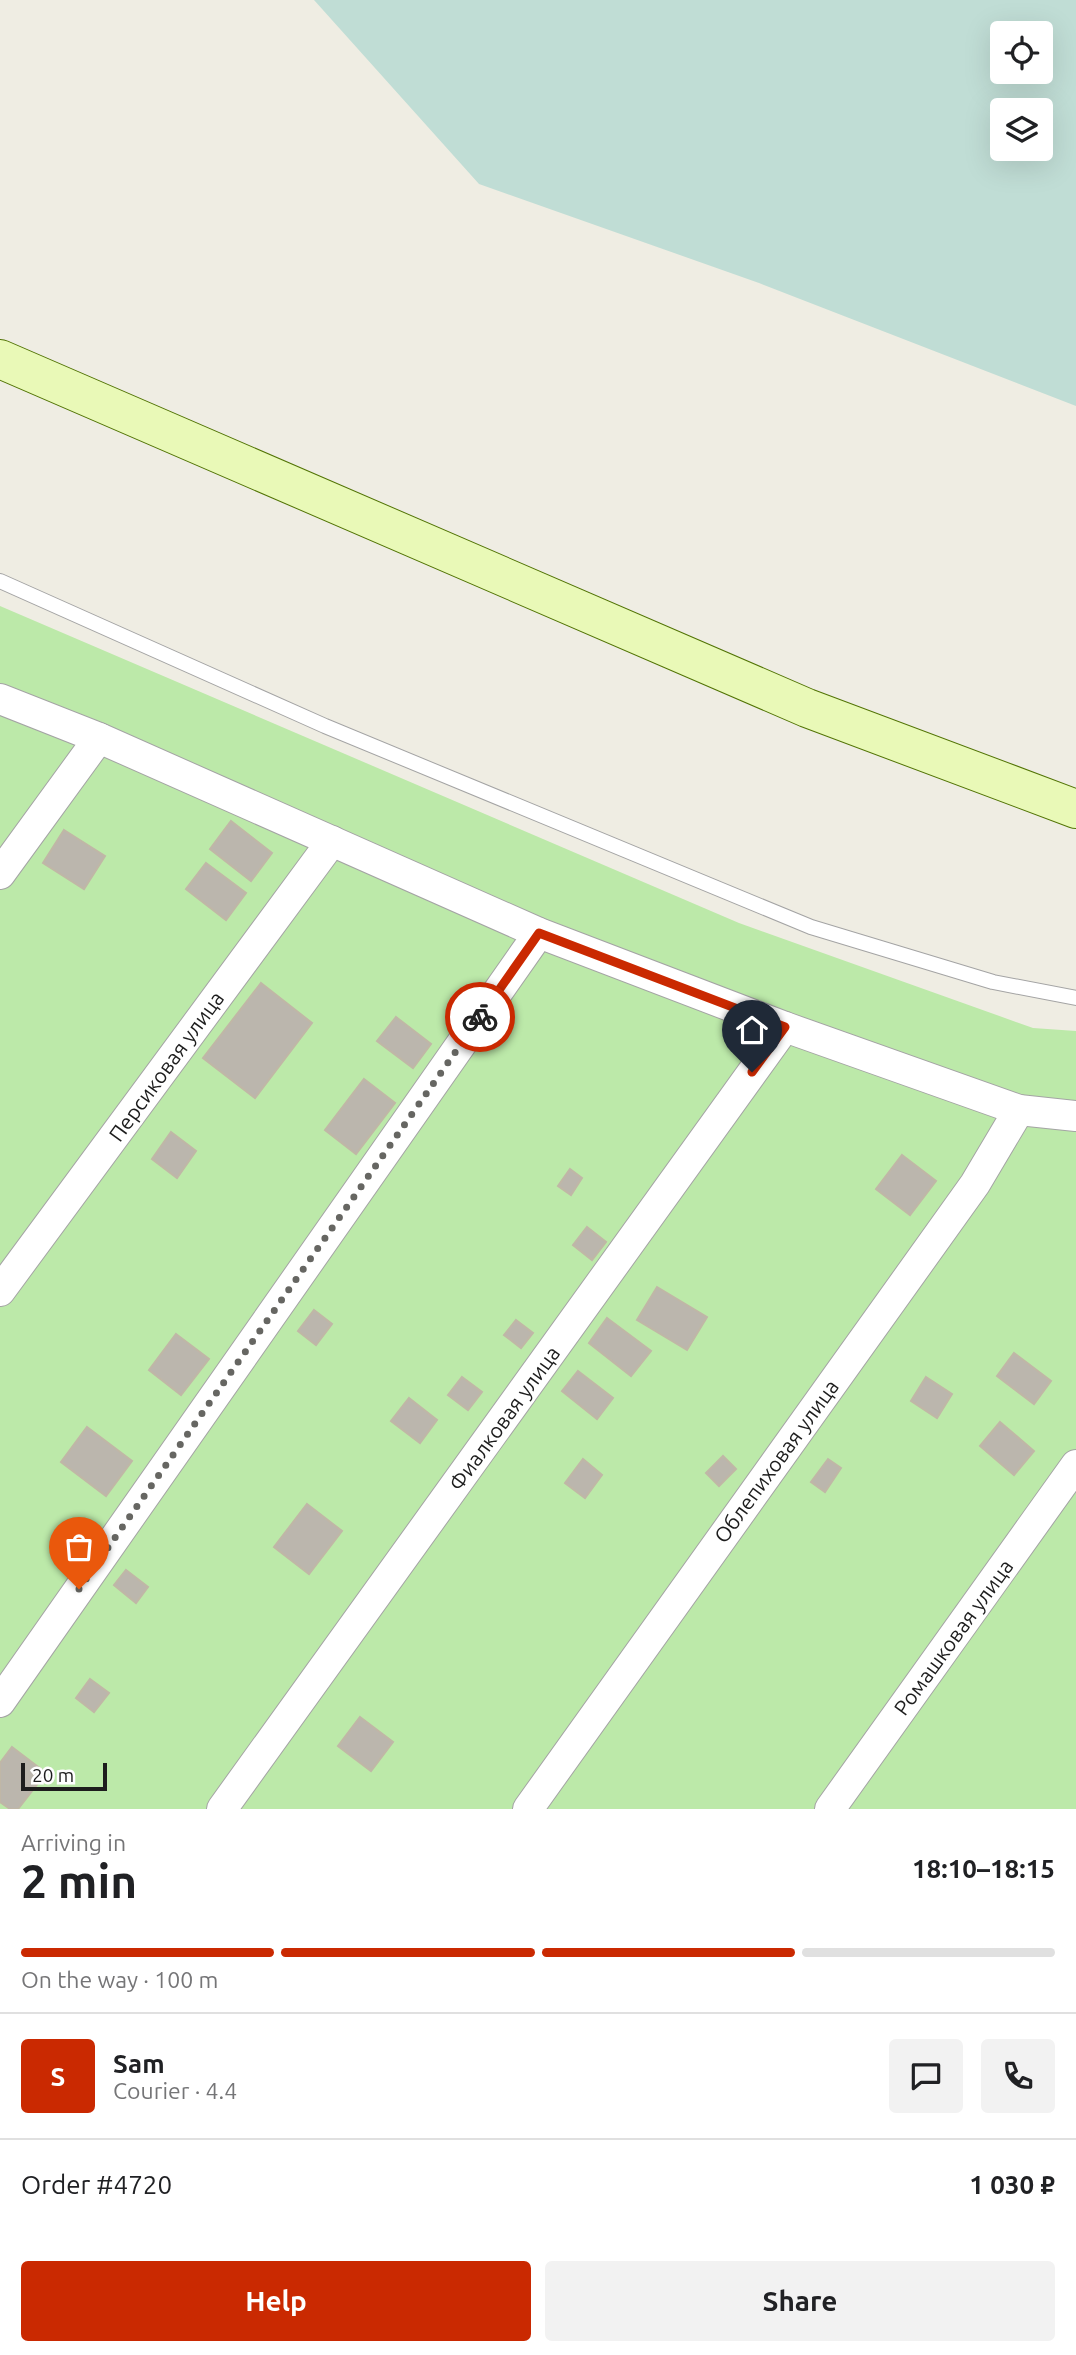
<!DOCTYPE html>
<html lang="en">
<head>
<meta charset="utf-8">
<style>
  body { margin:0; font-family:Ubuntu,sans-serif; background:#f2f2f2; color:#202124; height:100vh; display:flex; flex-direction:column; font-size:26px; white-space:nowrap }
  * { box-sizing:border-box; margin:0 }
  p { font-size:23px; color:#757577 }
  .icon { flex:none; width:38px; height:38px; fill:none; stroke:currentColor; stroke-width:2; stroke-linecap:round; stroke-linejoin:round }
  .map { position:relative; height:1809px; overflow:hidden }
  .side { display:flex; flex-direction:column; background:#fff; flex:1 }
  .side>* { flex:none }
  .fabs { position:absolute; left:990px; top:21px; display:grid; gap:14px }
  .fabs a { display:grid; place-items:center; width:63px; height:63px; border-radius:7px; background:#fff; box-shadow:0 7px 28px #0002; font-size:35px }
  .scale { position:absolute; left:21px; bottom:18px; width:86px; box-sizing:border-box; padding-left:7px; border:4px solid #1d1d1d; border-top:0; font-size:19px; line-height:24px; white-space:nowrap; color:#1d1d1d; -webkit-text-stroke:5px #fff; paint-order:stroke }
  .pin { position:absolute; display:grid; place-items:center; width:60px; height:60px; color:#fff; margin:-72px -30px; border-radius:50% 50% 50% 0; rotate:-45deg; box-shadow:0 0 7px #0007 }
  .pin .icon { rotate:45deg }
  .courier { position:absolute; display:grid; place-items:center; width:70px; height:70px; margin:-35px; border:5px solid #ca2901; border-radius:50%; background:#fff; color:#222; box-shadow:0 2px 9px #0007 }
  .overview em { font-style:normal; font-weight:600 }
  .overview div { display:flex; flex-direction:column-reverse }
  .overview { display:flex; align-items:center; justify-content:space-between; height:119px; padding:0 21px }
  h1 { font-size:46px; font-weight:600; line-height:52px }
  .bar { display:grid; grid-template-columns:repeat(4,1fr); gap:10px 7px; align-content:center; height:84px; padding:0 21px }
  .bar i { height:9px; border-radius:5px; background:#e0e0e0 }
  .bar .active { background:#ca2901 }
  .bar p { grid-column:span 4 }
  .line { display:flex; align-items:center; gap:18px; padding:0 21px; border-top:2px solid #e0e0e0 }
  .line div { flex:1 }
  .round { display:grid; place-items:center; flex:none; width:74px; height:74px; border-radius:7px; background:#f2f2f2 }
  .button { display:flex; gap:14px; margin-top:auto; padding:14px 21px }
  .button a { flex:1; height:80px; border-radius:7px; background:#ca2901; color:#fff; font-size:28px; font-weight:600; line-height:80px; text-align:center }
  .button a+a { background:#f2f2f2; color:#202124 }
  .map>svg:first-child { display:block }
  .grass { fill:#bce9a9 }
  .wetland { fill:#c0ddd5; fill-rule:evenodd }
  .building { fill:#bbb6ad; stroke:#c0b7a6; stroke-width:2 }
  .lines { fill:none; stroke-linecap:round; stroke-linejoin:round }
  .lane-casing { stroke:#a4a4a4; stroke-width:16 }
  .street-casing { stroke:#a4a4a4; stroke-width:32 }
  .secondary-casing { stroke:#527405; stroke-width:40 }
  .lane { stroke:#fff; stroke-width:14 }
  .street { stroke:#fff; stroke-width:30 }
  .secondary { stroke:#e9f9b7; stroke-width:38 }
  .done { stroke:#666662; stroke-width:7; stroke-dasharray:0 12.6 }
  .route { stroke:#ca2901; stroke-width:9 }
  .labels { text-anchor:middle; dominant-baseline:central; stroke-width:5; stroke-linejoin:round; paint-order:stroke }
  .street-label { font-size:21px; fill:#1d1d1d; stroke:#fff }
</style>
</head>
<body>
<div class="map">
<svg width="1076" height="1809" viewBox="0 0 1076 1809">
  <rect width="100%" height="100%" fill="#efede3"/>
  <polygon class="grass" points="0,606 739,923 1033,1028 1076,1031 1076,1809 0,1809"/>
  <path class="wetland" d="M 314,0 L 1076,0 L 1076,406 L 759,283 L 479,184 ZM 1003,33 L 1041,33 L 1041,72 L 1003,72 ZM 1003,110 L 1041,110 L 1041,149 L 1003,149 Z"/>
  <g class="building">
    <polygon points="231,821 272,853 251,881 210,849"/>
    <polygon points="64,830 105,856 84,889 43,863"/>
    <polygon points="206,863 246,893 226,920 186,889"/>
    <polygon points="261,983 312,1023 255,1098 203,1058"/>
    <polygon points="396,1017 431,1044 413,1068 377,1041"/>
    <polygon points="364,1079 395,1103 356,1154 325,1130"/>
    <polygon points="171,1132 196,1151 177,1178 152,1159"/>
    <polygon points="902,1155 936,1181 910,1215 876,1189"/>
    <polygon points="570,1169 582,1178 571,1195 558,1186"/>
    <polygon points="587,1227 606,1242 592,1260 573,1245"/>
    <polygon points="657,1287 707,1317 687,1350 637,1320"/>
    <polygon points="314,1310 332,1324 316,1345 298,1331"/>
    <polygon points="607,1318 651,1351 631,1376 589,1343"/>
    <polygon points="516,1320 533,1333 521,1348 504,1335"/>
    <polygon points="176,1334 209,1359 181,1395 149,1370"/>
    <polygon points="1014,1353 1051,1381 1034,1404 997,1376"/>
    <polygon points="578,1371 613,1398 597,1419 562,1391"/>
    <polygon points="462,1377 482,1392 468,1410 448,1395"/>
    <polygon points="926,1377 952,1394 937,1418 911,1401"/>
    <polygon points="409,1398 437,1420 420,1443 391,1421"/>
    <polygon points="1000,1422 1034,1451 1014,1475 980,1446"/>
    <polygon points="87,1427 132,1461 106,1496 61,1462"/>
    <polygon points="723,1456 736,1469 719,1486 706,1473"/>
    <polygon points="583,1459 602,1475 585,1498 565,1483"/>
    <polygon points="828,1459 841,1468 825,1492 811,1482"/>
    <polygon points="307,1504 342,1531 309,1574 274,1547"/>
    <polygon points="126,1570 148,1587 136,1603 114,1585"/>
    <polygon points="90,1679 109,1693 94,1712 76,1698"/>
    <polygon points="360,1717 393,1742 371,1771 338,1746"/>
    <polygon points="12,1747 46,1773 18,1809 10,1809 0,1802 0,1763"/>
  </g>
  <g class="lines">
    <defs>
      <polyline id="lane" points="0,581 325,726 811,927 993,982 1076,998"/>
      <g id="street">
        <polyline points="0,699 99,738 539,933 785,1027 1019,1110 1076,1116"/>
        <polyline points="0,874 99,738"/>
        <polyline points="0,1291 332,841"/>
        <polyline points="0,1702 539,933"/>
        <polyline points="222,1809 785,1027"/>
        <polyline points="528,1809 975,1184 1019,1110"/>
        <polyline points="830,1809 1076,1465"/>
      </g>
      <polyline id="secondary" points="0,359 807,708 1076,809"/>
    </defs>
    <use href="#lane" class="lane-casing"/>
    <use href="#street" class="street-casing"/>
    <use href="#secondary" class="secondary-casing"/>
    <use href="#lane" class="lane"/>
    <use href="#street" class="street"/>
    <use href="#secondary" class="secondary"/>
  </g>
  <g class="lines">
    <polyline class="done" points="79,1589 480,1017"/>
    <polyline class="route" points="480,1017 539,933 785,1027 752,1072"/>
  </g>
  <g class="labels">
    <g class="street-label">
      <text transform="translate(166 1066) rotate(-54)">Персиковая улица</text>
      <text transform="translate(504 1418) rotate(-54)">Фиалковая улица</text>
      <text transform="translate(776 1461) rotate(-54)">Облепиховая улица</text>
      <text transform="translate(953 1637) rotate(-54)">Ромашковая улица</text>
    </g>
  </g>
</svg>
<div class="fabs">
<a><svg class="icon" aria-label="locate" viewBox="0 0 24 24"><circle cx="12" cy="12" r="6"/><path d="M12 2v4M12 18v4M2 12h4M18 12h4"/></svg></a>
<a><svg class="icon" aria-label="layers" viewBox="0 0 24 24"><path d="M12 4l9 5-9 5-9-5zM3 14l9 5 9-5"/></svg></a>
</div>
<div class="scale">20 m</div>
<div class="pin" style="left:79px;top:1589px;background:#ea580c"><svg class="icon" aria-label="bag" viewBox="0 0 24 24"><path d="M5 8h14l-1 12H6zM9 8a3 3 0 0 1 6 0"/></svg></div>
<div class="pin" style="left:752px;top:1072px;background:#1f2937"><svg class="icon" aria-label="home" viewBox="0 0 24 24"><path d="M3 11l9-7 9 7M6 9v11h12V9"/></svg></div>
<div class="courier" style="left:480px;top:1017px"><svg class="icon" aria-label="bike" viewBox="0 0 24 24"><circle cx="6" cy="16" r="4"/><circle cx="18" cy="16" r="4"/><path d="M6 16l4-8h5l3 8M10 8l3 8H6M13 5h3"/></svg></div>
</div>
<section class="side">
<div class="overview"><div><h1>2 min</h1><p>Arriving in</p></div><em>18:10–18:15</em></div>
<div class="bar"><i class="active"></i><i class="active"></i><i class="active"></i><i></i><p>On the way · 100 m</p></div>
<div class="line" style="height:126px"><b class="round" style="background:#ca2901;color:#fff">S</b><div><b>Sam</b><p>Courier · 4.4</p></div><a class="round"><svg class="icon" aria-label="chat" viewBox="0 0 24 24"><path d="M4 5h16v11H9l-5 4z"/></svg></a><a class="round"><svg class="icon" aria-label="phone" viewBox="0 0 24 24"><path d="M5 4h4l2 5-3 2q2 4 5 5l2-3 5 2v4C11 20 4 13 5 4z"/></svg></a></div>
<div class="line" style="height:91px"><div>Order #4720</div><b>1 030 ₽</b></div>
<div class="button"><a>Help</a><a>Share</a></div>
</section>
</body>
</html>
